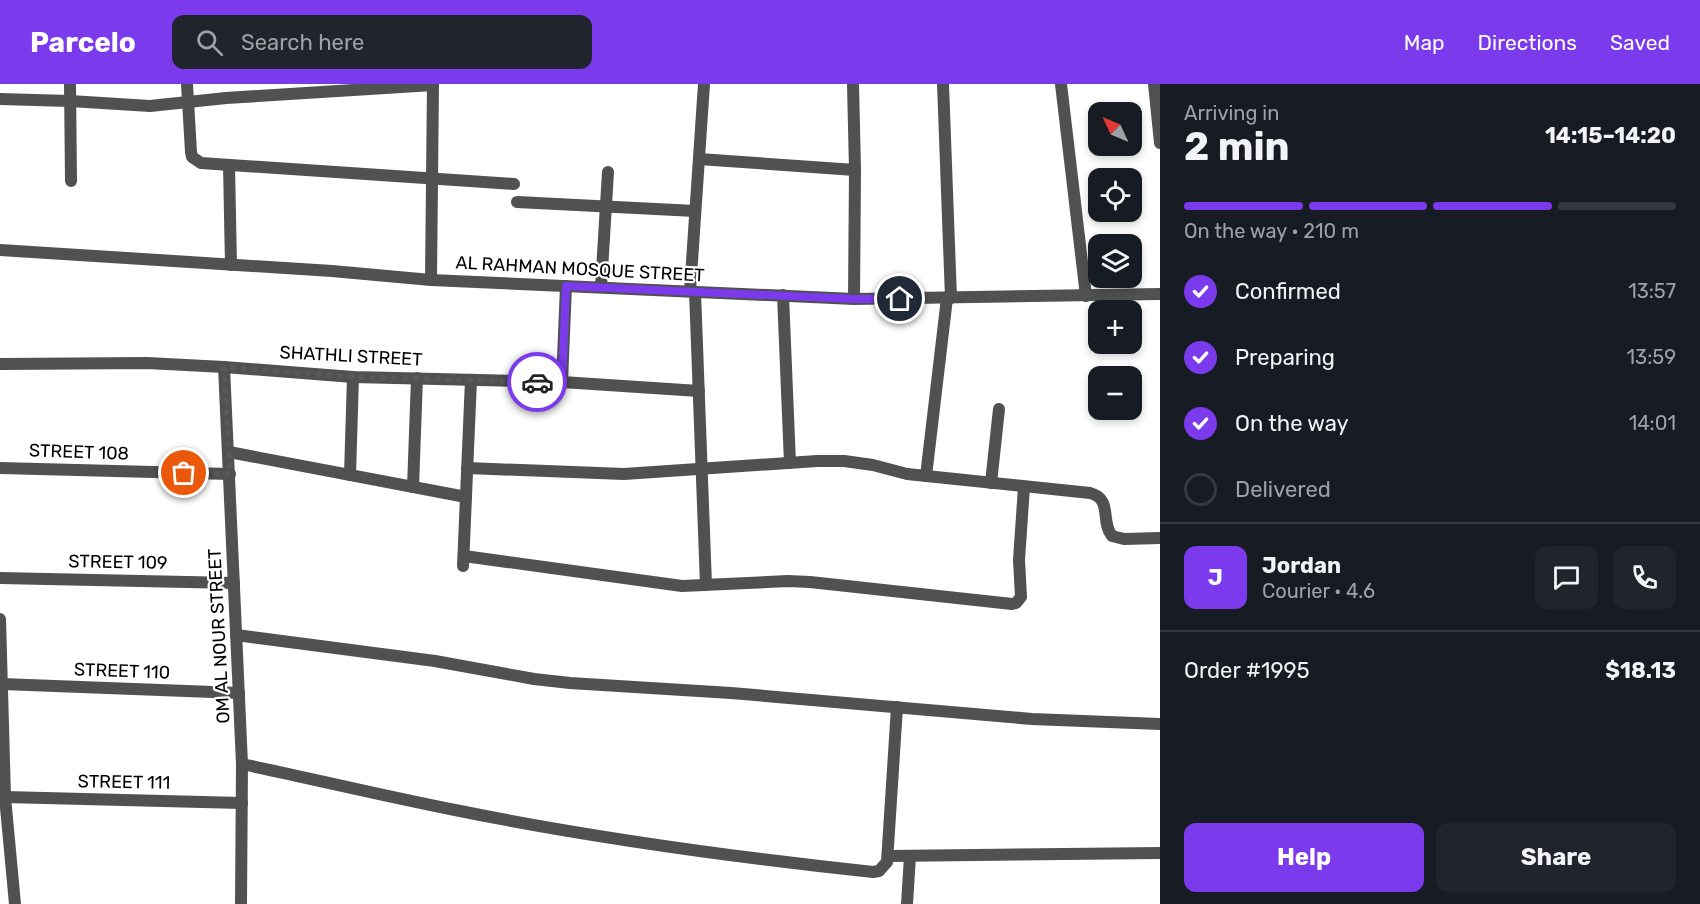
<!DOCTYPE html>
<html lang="en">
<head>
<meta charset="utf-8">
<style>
  body { margin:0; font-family:Rubik,sans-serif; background:#20242c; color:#f1f3f6; height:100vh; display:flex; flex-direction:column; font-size:22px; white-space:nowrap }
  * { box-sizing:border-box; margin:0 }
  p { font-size:20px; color:#9ea1a6 }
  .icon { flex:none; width:33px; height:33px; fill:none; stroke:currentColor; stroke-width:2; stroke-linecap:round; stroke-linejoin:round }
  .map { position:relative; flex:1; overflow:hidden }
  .drawer { display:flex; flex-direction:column; background:#171b24; width:540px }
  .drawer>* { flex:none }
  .needle { width:39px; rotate:314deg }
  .fabs { position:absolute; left:1088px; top:18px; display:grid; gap:12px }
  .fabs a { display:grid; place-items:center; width:54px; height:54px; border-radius:12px; background:#171b24; box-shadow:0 3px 9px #0003; font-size:30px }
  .pin { position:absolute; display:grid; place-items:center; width:51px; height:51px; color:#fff; margin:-26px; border:3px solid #fff; border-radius:50%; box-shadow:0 2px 6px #0007 }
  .courier { position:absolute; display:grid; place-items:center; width:60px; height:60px; margin:-30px; border:4px solid #7c3aed; border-radius:50%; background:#fff; color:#222; box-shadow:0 2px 8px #0007 }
  .head em { font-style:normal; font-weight:700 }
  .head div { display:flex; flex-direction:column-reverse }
  .head { display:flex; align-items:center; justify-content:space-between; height:102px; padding:0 24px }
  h1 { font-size:39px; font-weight:700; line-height:45px }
  .bar { display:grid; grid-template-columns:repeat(4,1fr); gap:9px 6px; align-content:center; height:72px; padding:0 24px }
  .bar i { height:8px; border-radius:4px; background:#363941 }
  .bar .selected { background:#7c3aed }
  .bar p { grid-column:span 4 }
  .line { display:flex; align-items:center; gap:15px; padding:0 24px; border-top:2px solid #363941 }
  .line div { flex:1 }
  .round { display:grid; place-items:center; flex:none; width:63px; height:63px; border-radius:12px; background:#20242c }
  ol { padding:0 24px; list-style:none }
  li { display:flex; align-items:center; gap:18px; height:66px }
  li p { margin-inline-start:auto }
  li .icon { padding:6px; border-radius:50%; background:#7c3aed; color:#fff; stroke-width:4 }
  li:last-child { color:#9ea1a6 }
  li i { width:33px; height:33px; border:3px solid #363941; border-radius:50% }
  .cta { display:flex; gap:12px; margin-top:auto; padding:12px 24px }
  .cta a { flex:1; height:69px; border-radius:12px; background:#7c3aed; color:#fff; font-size:24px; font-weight:700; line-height:69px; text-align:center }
  .cta a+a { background:#20242c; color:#f1f3f6 }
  header { display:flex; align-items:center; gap:36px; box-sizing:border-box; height:84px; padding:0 30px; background:#7c3aed; color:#fff }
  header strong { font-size:28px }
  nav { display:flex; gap:33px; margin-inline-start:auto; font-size:21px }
  .search { width:420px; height:54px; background:#20242c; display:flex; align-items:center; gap:15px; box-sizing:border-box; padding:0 21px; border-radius:12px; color:#9ea1a6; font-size:22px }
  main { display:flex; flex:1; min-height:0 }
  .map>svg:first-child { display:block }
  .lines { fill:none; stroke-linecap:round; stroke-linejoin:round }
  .minor { stroke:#515151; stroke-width:12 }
  .done { stroke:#595959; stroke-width:6; stroke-dasharray:0 10.8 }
  .route { stroke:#7c3aed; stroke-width:8 }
  .labels { text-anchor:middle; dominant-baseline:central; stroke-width:4.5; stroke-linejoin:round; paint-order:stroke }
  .street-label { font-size:18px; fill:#000; stroke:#fff }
</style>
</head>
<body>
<header>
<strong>Parcelo</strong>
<div class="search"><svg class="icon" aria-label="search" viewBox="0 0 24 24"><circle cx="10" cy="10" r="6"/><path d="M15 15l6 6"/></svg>Search here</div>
<nav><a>Map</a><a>Directions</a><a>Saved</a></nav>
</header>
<main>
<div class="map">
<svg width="1160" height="820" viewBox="0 0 1160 820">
  <rect width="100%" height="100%" fill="#fff"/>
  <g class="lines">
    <g class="minor">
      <polyline points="70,0 71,97"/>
      <polyline points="187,0 191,68 192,73 201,79 514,100"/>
      <polyline points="853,0 855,86 854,215"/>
      <polyline points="943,0 951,214"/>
      <polyline points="1061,0 1086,212"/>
      <polyline points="1154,0 1160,59"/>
      <polyline points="0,15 70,17 150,22 226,14 433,1"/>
      <polyline points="699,75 855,86"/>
      <polyline points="229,81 231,181"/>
      <polyline points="517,118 695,127"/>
      <polyline points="0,166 332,187 431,196 854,215 1160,210"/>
      <polyline points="431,196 433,0"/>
      <polyline points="601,203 608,88"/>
      <polyline points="690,207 704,0"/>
      <polyline points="695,208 706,501"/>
      <polyline points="783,211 790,379"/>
      <polyline points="0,280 147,279 224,283 353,293 562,298 699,307"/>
      <polyline points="224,283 242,680 241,820"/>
      <polyline points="562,298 566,202"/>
      <polyline points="229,368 466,413"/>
      <polyline points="0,384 230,390"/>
      <path d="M 467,384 L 624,390 L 817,377 L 844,377 L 873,381 L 907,390 L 1090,409 C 1113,415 1100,437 1112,452 L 1124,455 L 1160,454"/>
      <polyline points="350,391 353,293"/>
      <polyline points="926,392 947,214"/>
      <polyline points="991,399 999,325"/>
      <polyline points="413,403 417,294"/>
      <polyline points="464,472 682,502 788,497 810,498 1012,520 1016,519 1021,513 1019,476 1024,403"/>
      <polyline points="463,482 471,296"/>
      <polyline points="0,494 234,499"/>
      <polyline points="0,535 5,713 15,820"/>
      <polyline points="236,551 435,577 534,595 570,599 731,609 1032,635 1160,640"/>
      <polyline points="2,600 239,609"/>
      <path d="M 242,680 C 313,695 384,712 455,726 C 593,754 733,773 873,788 L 879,787 L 887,778 L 897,623"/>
      <polyline points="5,713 242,719"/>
      <polyline points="888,772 1160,769"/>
      <polyline points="907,820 910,772"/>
    </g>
  </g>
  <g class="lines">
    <polyline class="done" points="184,389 230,390 224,283 353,293 537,298"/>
    <polyline class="route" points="537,298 562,298 566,202 854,215 900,215"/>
  </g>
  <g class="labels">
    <g class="street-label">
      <text transform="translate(580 185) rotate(3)">AL RAHMAN MOSQUE STREET</text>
      <text transform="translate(351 272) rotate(3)">SHATHLI STREET</text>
      <text transform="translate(79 368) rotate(2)">STREET 108</text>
      <text transform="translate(118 478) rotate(1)">STREET 109</text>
      <text transform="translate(219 552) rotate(-93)">OM AL NOUR STREET</text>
      <text transform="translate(122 587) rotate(2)">STREET 110</text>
      <text transform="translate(124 698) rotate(1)">STREET 111</text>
    </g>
  </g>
</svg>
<div class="fabs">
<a><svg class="needle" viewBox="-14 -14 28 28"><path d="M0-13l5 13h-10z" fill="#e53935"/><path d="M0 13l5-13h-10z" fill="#9ea1a6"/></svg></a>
<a><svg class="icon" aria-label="locate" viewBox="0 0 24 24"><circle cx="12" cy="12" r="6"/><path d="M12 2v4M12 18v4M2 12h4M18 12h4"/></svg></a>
<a><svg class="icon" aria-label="layers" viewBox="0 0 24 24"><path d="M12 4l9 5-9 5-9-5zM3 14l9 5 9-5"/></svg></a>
<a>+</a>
<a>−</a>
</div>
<div class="pin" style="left:184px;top:389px;background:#ea580c"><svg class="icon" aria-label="bag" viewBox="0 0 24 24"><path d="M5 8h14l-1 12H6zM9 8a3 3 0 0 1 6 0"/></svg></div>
<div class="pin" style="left:900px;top:215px;background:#1f2937"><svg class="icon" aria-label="home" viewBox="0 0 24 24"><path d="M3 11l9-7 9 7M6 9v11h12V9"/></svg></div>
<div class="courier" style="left:537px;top:298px"><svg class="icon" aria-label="car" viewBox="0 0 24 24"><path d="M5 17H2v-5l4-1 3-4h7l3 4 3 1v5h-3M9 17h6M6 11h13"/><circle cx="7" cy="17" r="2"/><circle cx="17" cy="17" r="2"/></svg></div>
</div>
<section class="drawer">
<div class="head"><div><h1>2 min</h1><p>Arriving in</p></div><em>14:15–14:20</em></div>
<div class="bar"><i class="selected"></i><i class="selected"></i><i class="selected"></i><i></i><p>On the way · 210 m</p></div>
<ol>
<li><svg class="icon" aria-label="check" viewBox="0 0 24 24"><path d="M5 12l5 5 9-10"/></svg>Confirmed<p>13:57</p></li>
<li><svg class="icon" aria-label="check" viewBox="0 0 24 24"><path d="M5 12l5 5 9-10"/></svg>Preparing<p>13:59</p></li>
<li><svg class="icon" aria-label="check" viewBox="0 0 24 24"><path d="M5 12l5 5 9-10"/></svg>On the way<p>14:01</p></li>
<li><i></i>Delivered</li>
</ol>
<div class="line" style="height:108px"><b class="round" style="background:#7c3aed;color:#fff">J</b><div><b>Jordan</b><p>Courier · 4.6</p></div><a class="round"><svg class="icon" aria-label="chat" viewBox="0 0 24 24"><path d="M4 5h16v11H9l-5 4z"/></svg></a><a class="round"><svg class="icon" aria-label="phone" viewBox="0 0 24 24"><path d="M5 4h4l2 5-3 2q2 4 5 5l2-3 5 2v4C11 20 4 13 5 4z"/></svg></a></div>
<div class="line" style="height:78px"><div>Order #1995</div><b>$18.13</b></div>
<div class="cta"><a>Help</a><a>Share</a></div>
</section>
</main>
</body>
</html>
